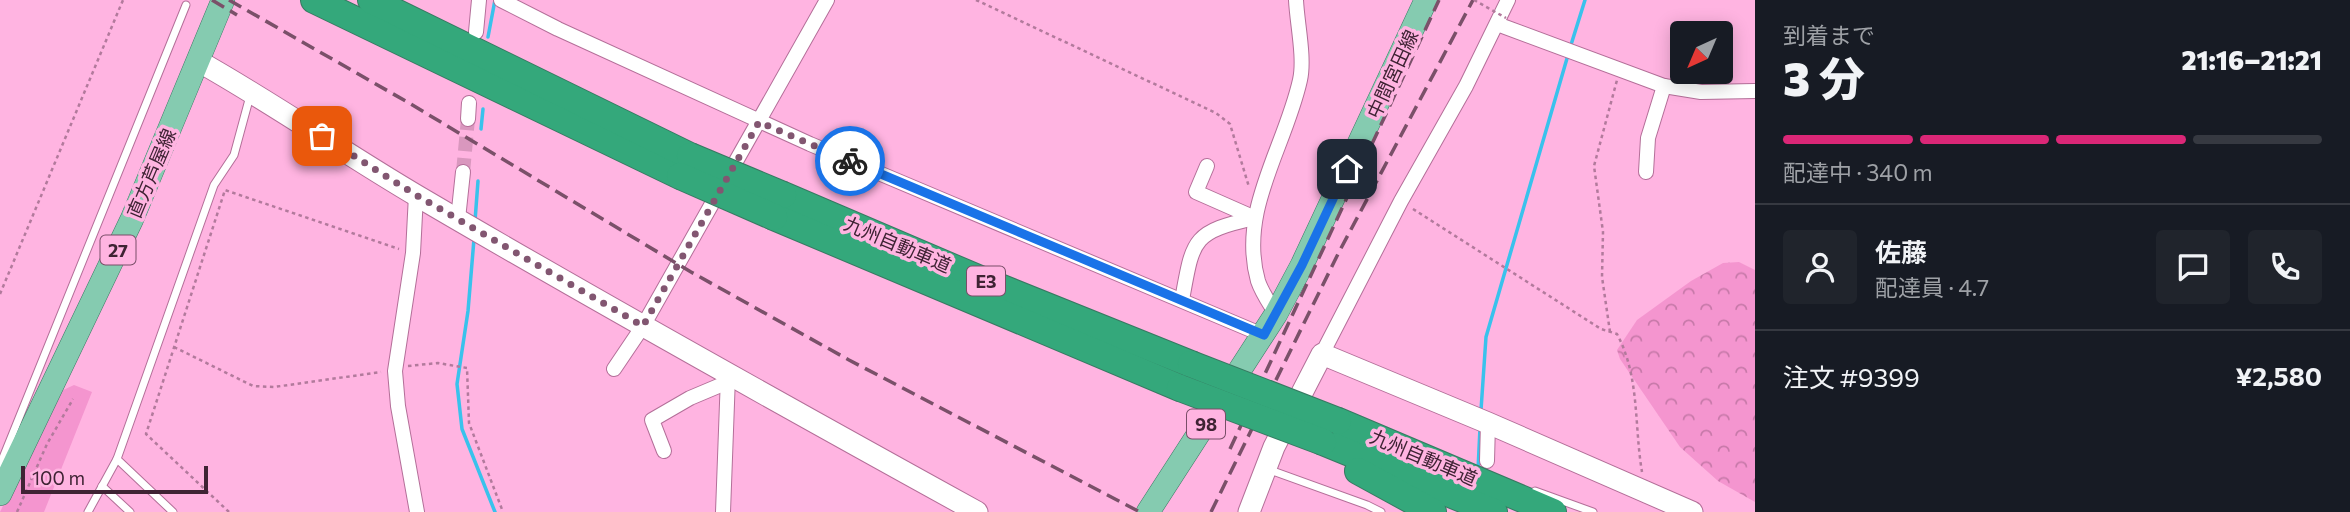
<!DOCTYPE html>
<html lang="ja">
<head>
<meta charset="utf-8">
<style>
  body { margin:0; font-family:Commissioner,"Noto Sans JP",sans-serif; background:#20242c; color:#f1f3f6; height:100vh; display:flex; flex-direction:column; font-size:26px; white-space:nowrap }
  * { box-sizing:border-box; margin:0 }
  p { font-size:23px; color:#9ea1a6 }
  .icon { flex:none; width:38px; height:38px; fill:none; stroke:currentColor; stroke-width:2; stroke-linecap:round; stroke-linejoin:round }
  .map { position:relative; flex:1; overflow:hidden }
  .drawer { display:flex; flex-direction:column; background:#171b24; width:595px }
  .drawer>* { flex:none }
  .needle { width:46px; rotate:224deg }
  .buttons { position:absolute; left:1670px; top:21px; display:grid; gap:14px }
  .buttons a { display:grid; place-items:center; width:63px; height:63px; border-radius:7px; background:#171b24; box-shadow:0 4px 18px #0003; font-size:35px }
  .scale { position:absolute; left:21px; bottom:18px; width:187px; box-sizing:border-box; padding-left:7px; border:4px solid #3f2334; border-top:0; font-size:19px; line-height:24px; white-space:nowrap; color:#3f2334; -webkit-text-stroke:5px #ffb4e1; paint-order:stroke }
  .pin { position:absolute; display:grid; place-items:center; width:60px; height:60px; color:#fff; margin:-30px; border-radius:14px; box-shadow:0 4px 10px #0006 }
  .courier { position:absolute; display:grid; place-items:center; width:70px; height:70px; margin:-35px; border:5px solid #1a73e8; border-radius:50%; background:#fff; color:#222; box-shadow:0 2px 9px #0007 }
  .summary em { font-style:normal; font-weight:800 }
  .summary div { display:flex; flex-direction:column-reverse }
  .summary { display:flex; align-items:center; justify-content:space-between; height:119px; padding:0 28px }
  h1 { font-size:46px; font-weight:800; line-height:52px }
  .bar { display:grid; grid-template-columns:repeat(4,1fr); gap:10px 7px; align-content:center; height:84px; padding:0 28px }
  .bar i { height:9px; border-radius:5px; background:#363941 }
  .bar .current { background:#db2777 }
  .bar p { grid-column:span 4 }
  .line { display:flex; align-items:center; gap:18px; padding:0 28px; border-top:2px solid #363941 }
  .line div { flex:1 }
  .round { display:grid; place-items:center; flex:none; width:74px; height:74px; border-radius:7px; background:#20242c }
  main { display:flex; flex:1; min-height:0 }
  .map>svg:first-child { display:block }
  .forest { fill:url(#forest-crowns) }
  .park { fill:#f495cf }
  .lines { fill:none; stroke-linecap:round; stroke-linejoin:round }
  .stream { stroke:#39c2ec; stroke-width:3.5 }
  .street-tunnel { stroke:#d997be; stroke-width:14; stroke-dasharray:14 7; stroke-linecap:butt }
  .lane-casing { stroke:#b46f99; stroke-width:9 }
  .street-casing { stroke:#b46f99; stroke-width:16 }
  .secondary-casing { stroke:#b46f99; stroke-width:23 }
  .primary-casing { stroke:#387962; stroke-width:24 }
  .highway-casing { stroke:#387962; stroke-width:28 }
  .path { stroke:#b27a9c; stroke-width:2.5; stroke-dasharray:3.5 3.5; stroke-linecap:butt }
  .lane { stroke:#fff; stroke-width:7 }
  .street { stroke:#fff; stroke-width:14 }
  .secondary { stroke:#fff; stroke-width:21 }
  .primary { stroke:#85cbb0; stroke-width:23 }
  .highway { stroke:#34a87b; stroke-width:26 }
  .rail { stroke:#7a5069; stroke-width:3.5; stroke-dasharray:14 7; stroke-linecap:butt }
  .highway-bridge-casing { stroke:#387962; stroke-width:28; stroke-linecap:butt }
  .path-bridge { stroke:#b27a9c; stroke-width:2.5; stroke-dasharray:3.5 3.5; stroke-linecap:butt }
  .highway-bridge { stroke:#34a87b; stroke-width:26 }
  .done { stroke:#825671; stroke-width:7; stroke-dasharray:0 12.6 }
  .route { stroke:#1a73e8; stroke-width:9 }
  .labels { text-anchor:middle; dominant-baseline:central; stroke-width:7; stroke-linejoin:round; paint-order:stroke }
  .shield { fill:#ffb4e1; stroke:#794e68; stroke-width:2 }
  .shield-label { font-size:18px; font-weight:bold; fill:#3f2334 }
  .street-label { font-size:19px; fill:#3f2334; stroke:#ffb4e1 }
</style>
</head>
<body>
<main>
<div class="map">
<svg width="1755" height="512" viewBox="0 0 1755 512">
  <defs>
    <pattern id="forest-crowns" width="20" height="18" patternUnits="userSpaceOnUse" patternTransform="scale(1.75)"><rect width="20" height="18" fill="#f495cf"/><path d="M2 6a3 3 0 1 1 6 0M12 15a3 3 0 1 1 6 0" fill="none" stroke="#c779a9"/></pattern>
  </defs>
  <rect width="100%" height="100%" fill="#ffb4e1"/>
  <polygon class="forest" points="1739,262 1755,270 1755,502 1718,481 1680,447 1620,359 1617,350 1637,320 1691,281 1723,263"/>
  <polygon class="park" points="74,385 92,392 44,512 0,512 59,392"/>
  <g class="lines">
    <g class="stream">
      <polyline points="488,37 495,0"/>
      <polyline points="1570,48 1585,0"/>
      <polyline points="481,129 483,109"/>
      <polyline points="475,221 478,181"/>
      <polyline points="474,239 468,311 457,384 462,429 495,512"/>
      <polyline points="1481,410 1486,337 1568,55"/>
      <polyline points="1478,470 1480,428"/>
    </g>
    <polyline class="street-tunnel" points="463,172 468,119"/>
    <defs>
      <g id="lane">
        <polyline points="0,465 186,5"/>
        <polyline points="1267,469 1367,505 1381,512"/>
        <polyline points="102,486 130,512"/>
        <polyline points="1535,491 1593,512"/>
        <polyline points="88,512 117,459"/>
        <polyline points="173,512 117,459 214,185 234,155 250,96"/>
      </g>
      <g id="street">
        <polyline points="501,0 558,29 810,144 1263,335"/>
        <polyline points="1497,24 1664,86 1701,92 1755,91"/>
        <polyline points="476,32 479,0"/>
        <polyline points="468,119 469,103"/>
        <polyline points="1207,166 1196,192 1255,218"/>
        <polyline points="1646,172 1648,138 1664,86"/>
        <polyline points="416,195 413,253 395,371 398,406 417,512"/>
        <polyline points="458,219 463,172"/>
        <path d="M 1182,300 C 1193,239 1192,232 1255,218"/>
        <path d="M 1276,314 C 1270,304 1262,293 1258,281 C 1238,210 1285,148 1300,80 C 1305,58 1297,23 1296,0"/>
        <polyline points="1322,354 1401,201 1466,86 1508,0"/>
        <polyline points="614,369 643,326 827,0"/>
        <polyline points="664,451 652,420 690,398 728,382"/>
        <polyline points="1487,461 1488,423"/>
        <polyline points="723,512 728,376"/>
      </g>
      <g id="secondary">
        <path d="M 198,61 C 273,103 344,153 419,197 C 603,305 790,409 977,512"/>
        <polyline points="1249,512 1274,447 1322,354 1488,423 1692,512"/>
      </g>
      <g id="primary">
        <polyline points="0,494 132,219 223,0"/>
        <polyline points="1148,512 1276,314 1302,265 1426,0"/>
      </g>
      <g id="highway">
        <polyline points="314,0 680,176"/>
        <polyline points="371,0 690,156"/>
        <polyline points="783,195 987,282 1191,364"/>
        <polyline points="774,217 1180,388"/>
        <polyline points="1338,421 1553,512"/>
        <polyline points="1323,442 1494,512"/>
        <polyline points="1358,471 1433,512"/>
      </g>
    </defs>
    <use href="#lane" class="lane-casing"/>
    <use href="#street" class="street-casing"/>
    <use href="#secondary" class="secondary-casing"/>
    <use href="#primary" class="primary-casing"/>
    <use href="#highway" class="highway-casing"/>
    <g class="path">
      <polyline points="976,0 1216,113 1230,124 1249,187"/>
      <path d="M 1413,209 L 1601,329 L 1617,334 C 1640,377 1634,425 1642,472"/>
      <polyline points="0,294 123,0"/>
      <polyline points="1610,332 1602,277 1603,232 1594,166 1617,80"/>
      <polyline points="174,347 253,386 274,387 381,372"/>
      <polyline points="408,366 438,363 467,368 469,423 503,512"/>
      <polyline points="17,512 47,444 73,399"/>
      <polyline points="229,512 146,434 225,190 399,249"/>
    </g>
    <use href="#lane" class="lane"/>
    <use href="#street" class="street"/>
    <use href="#secondary" class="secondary"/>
    <use href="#primary" class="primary"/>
    <use href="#highway" class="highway"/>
    <g class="rail">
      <polyline points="212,0 237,15"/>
      <polyline points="229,0 409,103 691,272 849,360 1140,512"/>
      <polyline points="1230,449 1439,0"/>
      <polyline points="1211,512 1339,252 1473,0"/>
    </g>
    <defs>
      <g id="highway-bridge">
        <polyline points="690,156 783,195"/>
        <polyline points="680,176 774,217"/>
        <polyline points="1191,364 1338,421"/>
        <polyline points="1180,388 1323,442"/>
      </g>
    </defs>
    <use href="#highway-bridge" class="highway-bridge-casing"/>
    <polyline class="path-bridge" points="1474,0 1506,18"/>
    <use href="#highway-bridge" class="highway-bridge"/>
  </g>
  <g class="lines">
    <polyline class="done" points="322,136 416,195 643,326 759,122 850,161"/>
    <polyline class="route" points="850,161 1264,335 1302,265 1347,169"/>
  </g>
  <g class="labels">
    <g class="shield">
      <rect x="100.5" y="235.5" width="35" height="29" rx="5"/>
      <rect x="967" y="266.5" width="38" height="29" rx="5"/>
      <rect x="1187" y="409.5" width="38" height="29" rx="5"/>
    </g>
    <g class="shield-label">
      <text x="118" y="250">27</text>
      <text x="986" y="281">E3</text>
      <text x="1206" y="424">98</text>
    </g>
    <g class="street-label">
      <text transform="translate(1392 74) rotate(-65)">中間宮田線</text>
      <text transform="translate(151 173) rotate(-67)">直方芦屋線</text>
      <text transform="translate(898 244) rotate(23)">九州自動車道</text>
      <text transform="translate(1424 457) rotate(23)">九州自動車道</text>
    </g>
  </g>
</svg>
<div class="buttons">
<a><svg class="needle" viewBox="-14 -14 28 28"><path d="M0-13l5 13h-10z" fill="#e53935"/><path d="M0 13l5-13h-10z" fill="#9ea1a6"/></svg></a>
</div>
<div class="scale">100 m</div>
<div class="pin" style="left:322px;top:136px;background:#ea580c"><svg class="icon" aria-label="bag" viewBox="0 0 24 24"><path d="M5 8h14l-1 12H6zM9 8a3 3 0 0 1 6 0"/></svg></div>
<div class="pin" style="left:1347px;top:169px;background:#1f2937"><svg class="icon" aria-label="home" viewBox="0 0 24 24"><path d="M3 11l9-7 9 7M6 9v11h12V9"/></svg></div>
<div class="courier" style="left:850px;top:161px"><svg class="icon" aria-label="bike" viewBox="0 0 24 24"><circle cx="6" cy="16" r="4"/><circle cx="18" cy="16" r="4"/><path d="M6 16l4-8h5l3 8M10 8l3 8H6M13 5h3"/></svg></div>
</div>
<section class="drawer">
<div class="summary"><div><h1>3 分</h1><p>到着まで</p></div><em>21:16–21:21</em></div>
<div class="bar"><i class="current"></i><i class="current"></i><i class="current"></i><i></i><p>配達中 · 340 m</p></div>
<div class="line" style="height:126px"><a class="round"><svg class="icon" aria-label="person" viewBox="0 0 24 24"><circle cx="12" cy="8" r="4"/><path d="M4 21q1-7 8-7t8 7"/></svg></a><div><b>佐藤</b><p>配達員 · 4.7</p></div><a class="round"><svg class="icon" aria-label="chat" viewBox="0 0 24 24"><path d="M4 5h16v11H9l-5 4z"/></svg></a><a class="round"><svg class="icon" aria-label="phone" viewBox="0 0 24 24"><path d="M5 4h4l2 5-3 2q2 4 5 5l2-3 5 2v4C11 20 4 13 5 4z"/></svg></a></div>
<div class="line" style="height:91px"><div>注文 #9399</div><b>¥2,580</b></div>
</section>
</main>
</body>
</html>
